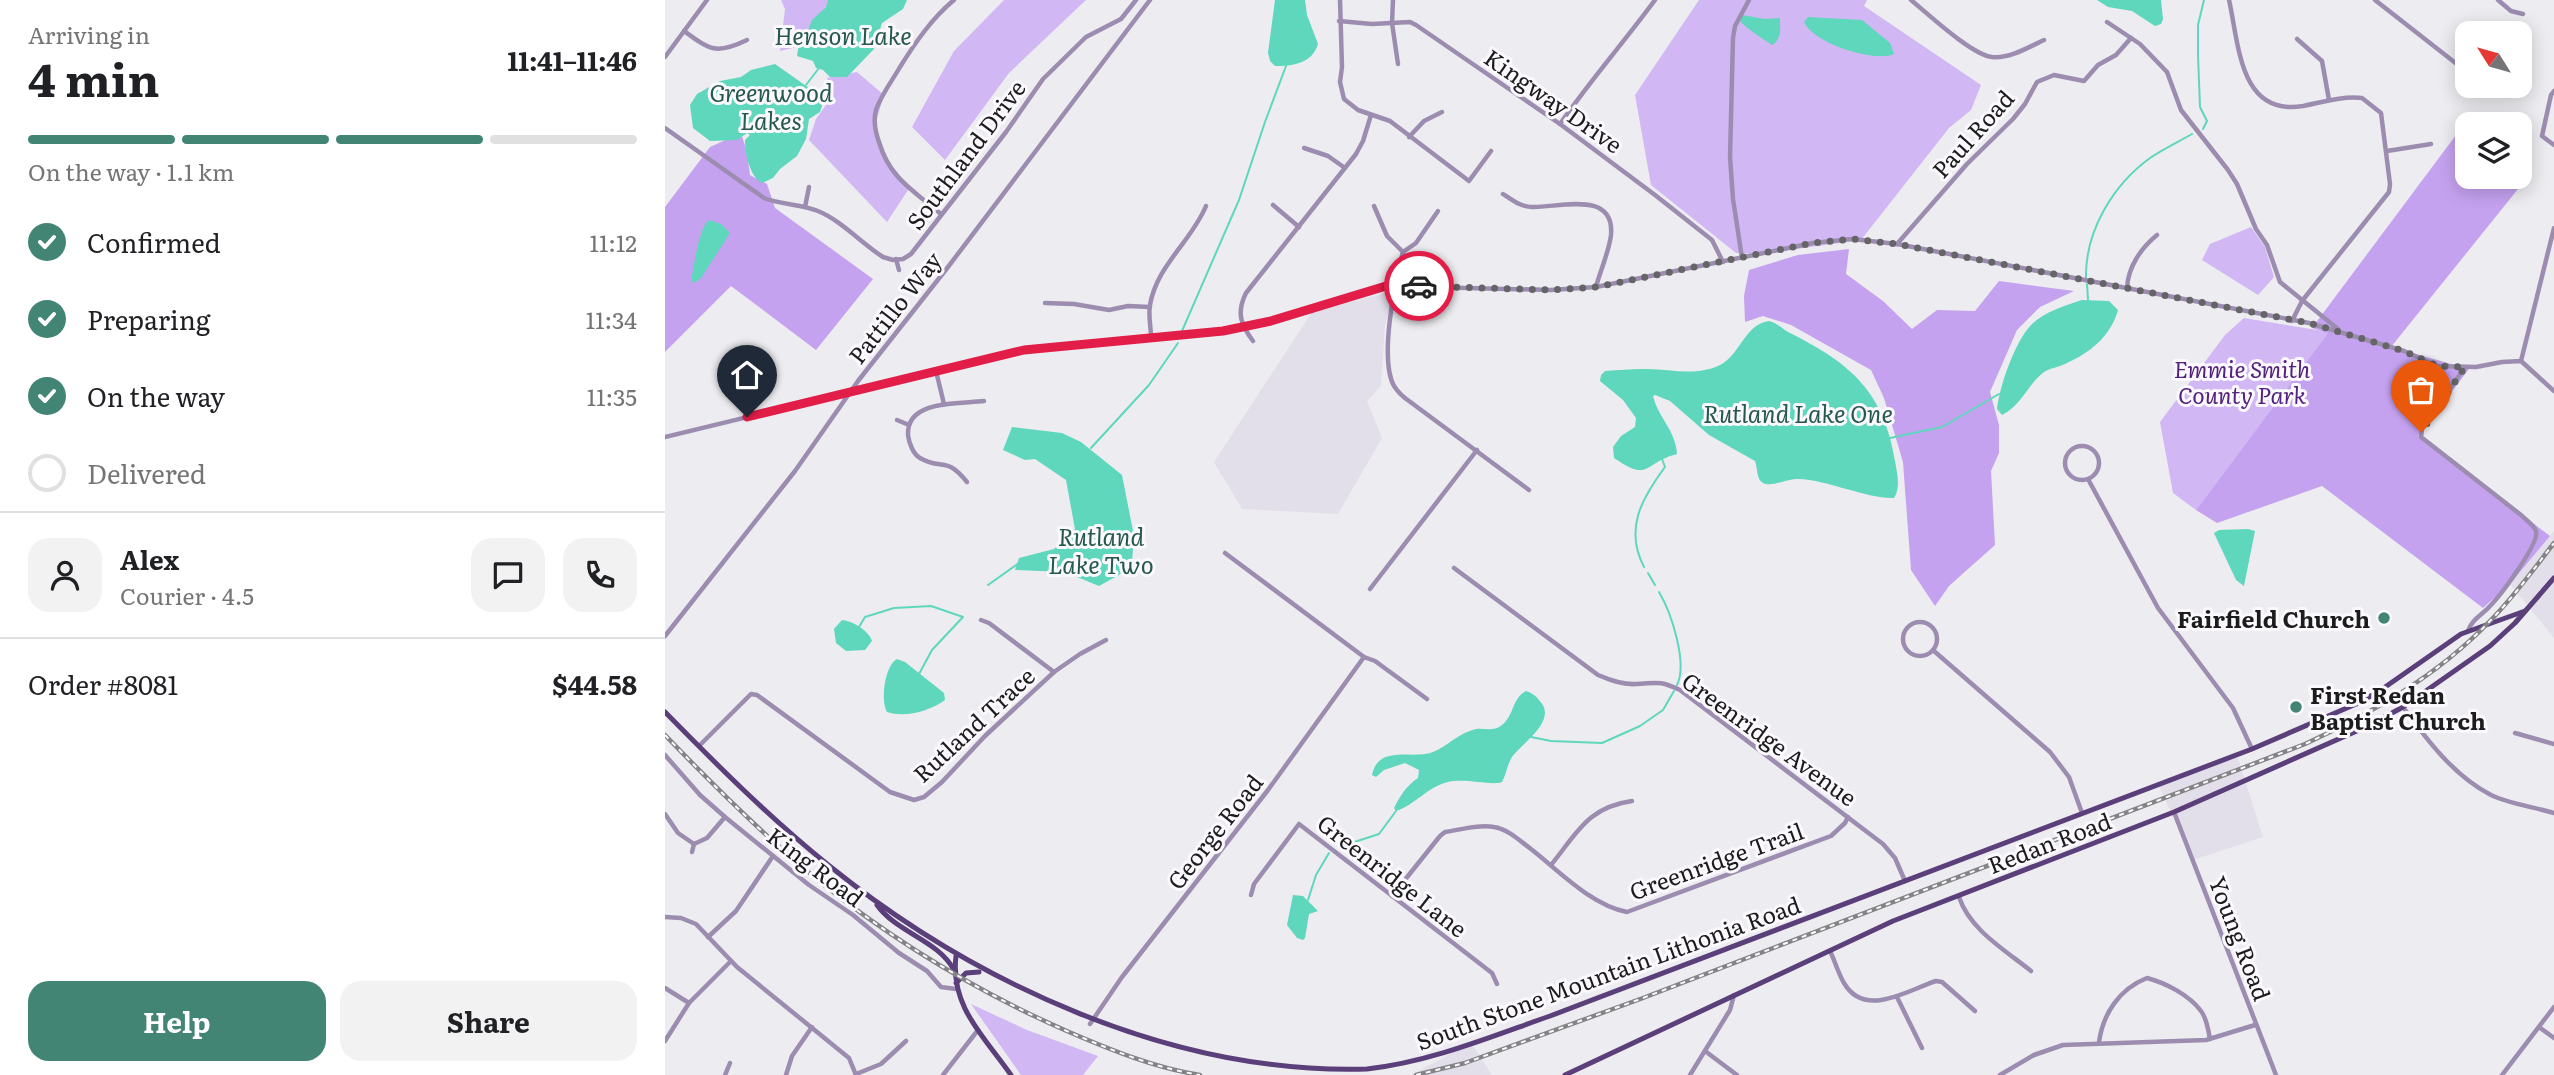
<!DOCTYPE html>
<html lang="en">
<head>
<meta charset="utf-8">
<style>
  body { margin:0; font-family:Literata,serif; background:#f2f2f2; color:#202124; height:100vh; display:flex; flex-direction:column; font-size:26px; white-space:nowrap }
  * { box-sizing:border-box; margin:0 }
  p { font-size:23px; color:#757577 }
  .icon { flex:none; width:38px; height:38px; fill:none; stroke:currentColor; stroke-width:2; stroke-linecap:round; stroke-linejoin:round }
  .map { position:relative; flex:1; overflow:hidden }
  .details { display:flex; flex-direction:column; background:#fff; width:665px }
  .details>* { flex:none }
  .needle { width:46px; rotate:307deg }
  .tools { position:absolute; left:1790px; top:21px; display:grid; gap:14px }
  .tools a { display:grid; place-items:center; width:77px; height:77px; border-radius:14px; background:#fff; box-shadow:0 4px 18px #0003; font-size:35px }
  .pin { position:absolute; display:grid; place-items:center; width:60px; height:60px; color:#fff; margin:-72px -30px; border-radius:50% 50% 50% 0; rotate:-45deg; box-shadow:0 0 7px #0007 }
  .pin .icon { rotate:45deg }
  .courier { position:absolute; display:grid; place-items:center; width:70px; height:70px; margin:-35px; border:5px solid #e11d48; border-radius:50%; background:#fff; color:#222; box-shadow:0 2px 9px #0007 }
  .summary em { font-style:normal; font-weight:700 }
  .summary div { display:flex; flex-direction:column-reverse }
  .summary { display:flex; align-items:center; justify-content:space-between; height:119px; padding:0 28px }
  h1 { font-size:46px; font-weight:700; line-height:52px }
  .bar { display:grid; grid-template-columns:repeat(4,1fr); gap:10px 7px; align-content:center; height:84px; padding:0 28px }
  .bar i { height:9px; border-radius:5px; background:#e0e0e0 }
  .bar .current { background:#438575 }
  .bar p { grid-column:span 4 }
  .line { display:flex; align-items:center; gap:18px; padding:0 28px; border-top:2px solid #e0e0e0 }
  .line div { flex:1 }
  .round { display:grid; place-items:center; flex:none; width:74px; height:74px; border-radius:21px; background:#f2f2f2 }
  ol { padding:0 28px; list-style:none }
  li { display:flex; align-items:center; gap:21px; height:77px }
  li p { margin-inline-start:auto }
  li .icon { padding:7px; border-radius:50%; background:#438575; color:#fff; stroke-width:4 }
  li:last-child { color:#757577 }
  li i { width:38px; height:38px; border:4px solid #e0e0e0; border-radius:50% }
  .cta { display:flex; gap:14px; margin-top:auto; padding:14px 28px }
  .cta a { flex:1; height:80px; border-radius:21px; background:#438575; color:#fff; font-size:28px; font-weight:700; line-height:80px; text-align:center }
  .cta a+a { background:#f2f2f2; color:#202124 }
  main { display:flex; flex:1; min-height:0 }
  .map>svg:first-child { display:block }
  .built { fill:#e3dfea }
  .green { fill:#d2b7f5 }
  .forest { fill:#c5a2f0 }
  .water { fill:#5ed7bd }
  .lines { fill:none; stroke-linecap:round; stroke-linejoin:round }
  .stream { stroke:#5ed7bd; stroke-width:2 }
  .minor { stroke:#9c8db0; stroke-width:4.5 }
  .major { stroke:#5a3f7a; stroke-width:5 }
  .rail-casing { stroke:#848486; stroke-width:4.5 }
  .rail { stroke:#fbf9fd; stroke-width:2; stroke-dasharray:5; stroke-linecap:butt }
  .done { stroke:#656567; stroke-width:7; stroke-dasharray:0 12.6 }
  .route { stroke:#e11d48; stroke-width:9 }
  .poi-dot { fill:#438575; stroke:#fbf9fd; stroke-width:2.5 }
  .labels { text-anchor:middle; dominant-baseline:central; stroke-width:6; stroke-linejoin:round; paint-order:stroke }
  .street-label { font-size:23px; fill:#1c1c1d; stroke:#fbf9fd }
  .park-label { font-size:23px; font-style:italic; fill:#52227d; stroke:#fbf9fd }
  .poi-label { font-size:23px; font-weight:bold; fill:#1c1c1d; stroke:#fbf9fd; text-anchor:end }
  .water-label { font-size:24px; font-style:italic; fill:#26594d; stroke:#fbf9fd }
</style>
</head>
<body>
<main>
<section class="details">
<div class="summary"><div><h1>4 min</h1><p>Arriving in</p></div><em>11:41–11:46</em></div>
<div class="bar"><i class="current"></i><i class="current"></i><i class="current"></i><i></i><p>On the way · 1.1 km</p></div>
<ol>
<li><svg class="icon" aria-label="check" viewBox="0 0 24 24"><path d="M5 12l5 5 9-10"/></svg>Confirmed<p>11:12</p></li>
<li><svg class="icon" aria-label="check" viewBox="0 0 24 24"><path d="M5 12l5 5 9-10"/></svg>Preparing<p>11:34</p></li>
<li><svg class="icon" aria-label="check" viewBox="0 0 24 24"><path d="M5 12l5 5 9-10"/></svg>On the way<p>11:35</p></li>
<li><i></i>Delivered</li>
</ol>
<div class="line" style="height:126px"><a class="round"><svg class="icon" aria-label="person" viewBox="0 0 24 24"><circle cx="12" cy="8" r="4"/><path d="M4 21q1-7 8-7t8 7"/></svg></a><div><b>Alex</b><p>Courier · 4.5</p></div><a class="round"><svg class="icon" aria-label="chat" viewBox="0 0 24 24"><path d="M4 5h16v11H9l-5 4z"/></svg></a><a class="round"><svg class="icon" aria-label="phone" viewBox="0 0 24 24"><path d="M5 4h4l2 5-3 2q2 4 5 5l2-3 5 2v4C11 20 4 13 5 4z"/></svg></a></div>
<div class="line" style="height:91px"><div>Order #8081</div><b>$44.58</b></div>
<div class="cta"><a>Help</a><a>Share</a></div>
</section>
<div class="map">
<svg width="1889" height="1075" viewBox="0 0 1889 1075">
  <rect width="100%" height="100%" fill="#edecf0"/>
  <g class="built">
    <polygon points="729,291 720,326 716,386 702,401 717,438 673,514 577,509 549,462 647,312"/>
    <polygon points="1889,531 1889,638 1845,584"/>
    <polygon points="1571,752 1598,837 1528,860 1493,784"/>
    <polygon points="806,1043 827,1075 746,1075"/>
  </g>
  <g class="green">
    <polygon points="116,0 167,0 156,12 136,46 115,51 120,9"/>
    <polygon points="339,0 421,0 344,73 280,160 247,127 289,51"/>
    <polygon points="1034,0 1202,0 1199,6 1316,85 1306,110 1284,128 1196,240 1095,254 1071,253 986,185 970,95"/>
    <polygon points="192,72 219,95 209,128 222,161 245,187 222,222 144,140 151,119 166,98 162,78"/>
    <polygon points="1586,227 1600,247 1609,277 1593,295 1537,260 1545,244"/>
    <polygon points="1579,318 1664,332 1531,510 1508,493 1495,422 1560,335"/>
    <polygon points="306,1004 362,1030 433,1056 418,1075 356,1075"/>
  </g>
  <g class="forest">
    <polygon points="1794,131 1802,137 1802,177 1855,177 1855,174 1861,179 1726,347 1804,369 1753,436 1885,536 1845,584 1818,608 1657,486 1552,523 1531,510 1663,333 1647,328"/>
    <polygon points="76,133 82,152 85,175 102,184 110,208 208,279 151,350 66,286 0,352 0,207 45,147"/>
    <polygon points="1184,249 1181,274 1218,301 1247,329 1272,310 1310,311 1334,281 1409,291 1375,307 1352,330 1325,392 1334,425 1334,453 1326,471 1330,545 1284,586 1270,606 1246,570 1238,462 1219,398 1206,370 1126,325 1098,316 1080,322 1079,296 1084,270 1133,255"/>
  </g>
  <g class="water">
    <polygon points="163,0 242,0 238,9 217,23 209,49 182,77 165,77 158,70 151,68 148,61 132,56 134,43 141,36 147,20 161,7"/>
    <path d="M 610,0 L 640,0 L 642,15 L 653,44 C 647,64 627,66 610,66 L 605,61 L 603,53 Z"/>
    <polygon points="1432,0 1496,0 1498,19 1496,24 1490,26 1467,11 1443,7"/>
    <path d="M 1077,15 L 1100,19 L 1115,18 C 1115,27 1117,40 1107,45 C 1097,38 1082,29 1075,21 Z"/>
    <path d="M 1143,17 L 1197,20 L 1225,43 L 1229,54 C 1209,63 1148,43 1139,22 Z"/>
    <path d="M 110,64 L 154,95 L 158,103 L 155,112 L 144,119 L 141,139 L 132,156 L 115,169 L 108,178 L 97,183 C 85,177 80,154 80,140 L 85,135 L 82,133 L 72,140 L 45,141 L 28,128 L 25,105 L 32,94 L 55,81 L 76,77 L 86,70 Z"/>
    <path d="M 44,220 L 56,224 L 65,233 L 36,278 L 29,283 L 26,281 C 29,266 34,227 44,220 Z"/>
    <path d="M 1417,300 L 1444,301 L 1453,310 C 1446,336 1425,353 1400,364 C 1394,367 1385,368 1379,372 C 1363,384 1356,406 1337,415 L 1332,409 C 1335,385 1350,341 1367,324 C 1379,312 1401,305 1417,300 Z"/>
    <path d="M 1104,321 C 1113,323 1118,330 1127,334 C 1186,364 1219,392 1230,461 C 1232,473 1236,487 1229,498 C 1202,499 1164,480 1133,479 C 1123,478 1110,486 1101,484 C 1091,482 1093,469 1090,461 L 1044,435 L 1005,401 L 990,395 L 988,396 C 993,417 1011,431 1012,454 C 977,463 986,483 949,458 L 948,447 L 956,436 L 970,427 L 971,418 L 958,400 L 935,381 L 936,375 L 940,371 C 953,370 966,369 978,369 C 1004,368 1027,377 1053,366 C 1075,357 1079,324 1104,321 Z"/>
    <polygon points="347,427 397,433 416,442 457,475 469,536 467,562 454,575 434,586 400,572 350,570 354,558 389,549 410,529 401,480 370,459 360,460 338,450"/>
    <polygon points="1583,529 1590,531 1579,586 1571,580 1549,533 1554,530"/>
    <path d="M 177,620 C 188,621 204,631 207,641 L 200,650 L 181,651 L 171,643 L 169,629 Z"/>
    <path d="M 232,659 L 240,662 L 279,693 L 280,700 C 265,711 240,718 222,712 C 215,700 220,665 232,659 Z"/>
    <path d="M 861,691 C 867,693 870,695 874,700 C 894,720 858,742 847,757 C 842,765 841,775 837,782 C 828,786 799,778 783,782 C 762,787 750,805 731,811 L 729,808 C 736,795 740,787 753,778 L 754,770 L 740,763 L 719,770 L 711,777 L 707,775 C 713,744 748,760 768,752 C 783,746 793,733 811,729 C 820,728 828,732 837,725 C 849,716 847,698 861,691 Z"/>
    <polygon points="628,895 638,896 653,911 644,914 640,938 638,940 632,938 622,925"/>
  </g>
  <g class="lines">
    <g class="stream">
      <polyline points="141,85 154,68"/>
      <polyline points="1538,129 1542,121 1535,107 1533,55 1533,25 1539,0"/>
      <path d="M 1421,278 C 1420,231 1448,185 1485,158 C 1498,149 1513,142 1527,134"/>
      <polyline points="1422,284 1423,300"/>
      <polyline points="517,331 574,200 600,122 621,66"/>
      <polyline points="1225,438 1277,427 1334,394"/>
      <polyline points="426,448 484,385 513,343"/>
      <path d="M 979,567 C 959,529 977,498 1000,467 L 997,459"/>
      <polyline points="983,573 990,585"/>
      <polyline points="323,585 354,563"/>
      <path d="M 994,592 C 1006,612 1023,663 1012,685"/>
      <polyline points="194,627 200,617 229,608 266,606 298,617 267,650 254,674"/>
      <polyline points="866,737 886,741 937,743 975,726 998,710 1009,691"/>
      <polyline points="674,847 714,834 731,811"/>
      <polyline points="643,900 651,875 664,853"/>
    </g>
    <g class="minor">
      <polyline points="675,0 677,67 675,82 679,99 693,110 725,121 804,181 826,151"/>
      <polyline points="728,0 727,23 733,64"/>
      <path d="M 1246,0 C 1263,14 1307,55 1327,57 C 1344,59 1364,47 1379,40"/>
      <path d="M 1564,0 C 1574,43 1574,117 1638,106 C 1658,102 1677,96 1697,98 L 1716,113 L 1725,184 L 1724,192 L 1637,301 L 1627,321"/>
      <polyline points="1710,0 1802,72"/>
      <polyline points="1833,0 1846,11 1858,14"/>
      <polyline points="674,21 707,24 745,22 751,25 895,124 990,195 1047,240 1058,262"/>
      <polyline points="1442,22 1475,44 1502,72 1516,110 1563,170 1572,184 1591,229 1602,245 1615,282 1673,329"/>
      <path d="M 19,31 C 45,50 51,55 82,40"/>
      <polyline points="1632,39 1657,61 1664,100"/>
      <polyline points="0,57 42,0"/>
      <polyline points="1820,86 1830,94"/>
      <polyline points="1889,91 1886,95 1877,136 1889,145"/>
      <path d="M 895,124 C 925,81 959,42 990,0"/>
      <path d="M 0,128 L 99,198 C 117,205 136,204 153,211 C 177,221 196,243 218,257 L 228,260 L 238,259 L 246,254 L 341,132 L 378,79 L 421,37 L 456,19 L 471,0"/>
      <polyline points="744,137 759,121 777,112"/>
      <polyline points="639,148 663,156 680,168"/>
      <polyline points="1722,151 1766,144"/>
      <path d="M 838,194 C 847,200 856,207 867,207 C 893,208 950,189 946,235 C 944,252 935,271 931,287"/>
      <polyline points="608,205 634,227"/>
      <path d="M 709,206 L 722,236 L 738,252 C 730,281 714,359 729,386 C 733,392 738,397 744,401 L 864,490"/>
      <polyline points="140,207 144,187"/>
      <path d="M 276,214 C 248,190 225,179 214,142 C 210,131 208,121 211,110 C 216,95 227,81 235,67 C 250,43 267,18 289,0"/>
      <polyline points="1232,244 1302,164 1348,119 1360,104 1372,82 1389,75 1419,81 1433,65 1451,55 1466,38"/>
      <polyline points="738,252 751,243 773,211"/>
      <polyline points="1077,258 1068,199 1065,157 1068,38 1070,26 1084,0"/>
      <polyline points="231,259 234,270"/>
      <path d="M 1462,288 C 1463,267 1476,248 1492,235"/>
      <polyline points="380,303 409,304 444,310 463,306 485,307"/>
      <path d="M 486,338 C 486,327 483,315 485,305 C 492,265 526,242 541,206"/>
      <path d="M 588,341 C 576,325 571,313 581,293 L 691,154 L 698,141 L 706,115"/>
      <polyline points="1856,361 1889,228"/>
      <path d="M 1800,367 L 1757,429 L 1756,437 L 1856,515 C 1861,520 1869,525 1871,531 C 1875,543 1835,596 1825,606 C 1817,615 1807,619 1803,631"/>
      <polyline points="271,371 279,404"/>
      <polyline points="232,420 244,425"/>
      <polyline points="0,437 359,350 558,331 592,325 721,286 886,290 931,287 1148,243 1187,239 1232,244 1644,323 1739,351 1772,366 1811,367 1837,362 1856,361 1889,391"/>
      <circle cx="1417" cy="463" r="17"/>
      <polyline points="1423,479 1493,608 1568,708 1587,749"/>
      <path d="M 302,482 C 280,455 277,471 255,458 C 248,454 244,443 243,435 C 241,399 296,404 319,401"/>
      <polyline points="560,553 699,657"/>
      <path d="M 789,568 L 933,675 C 945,680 958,685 971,684 C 993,683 993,680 1015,690 L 1218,844 L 1230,858 L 1240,881"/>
      <polyline points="705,589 812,450"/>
      <polyline points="316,620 324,623 389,672"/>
      <circle cx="1255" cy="639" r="17"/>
      <polyline points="0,636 130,471 193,381 283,267 485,0"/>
      <polyline points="1269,651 1385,752 1404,777 1417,813"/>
      <path d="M 1738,707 C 1762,740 1789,776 1826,795 C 1845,804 1869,807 1889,813"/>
      <polyline points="1850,733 1889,744"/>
      <polyline points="34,746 86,694 92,695 225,792 249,800 259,797 277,782 320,736 389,672 415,654 441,640"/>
      <polyline points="0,755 35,795 60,817 144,885 188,915 234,953 262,971 276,987 291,989"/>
      <polyline points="1509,812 1611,1075"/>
      <polyline points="0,814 13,833 29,844"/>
      <polyline points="29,844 42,838 60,817"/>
      <polyline points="27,852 29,844"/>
      <path d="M 886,865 C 912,833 923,807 967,801"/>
      <polyline points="586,895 589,884 634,824 827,973 832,984"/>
      <path d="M 727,896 L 775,836 L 780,832 C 795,830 814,824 829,827 C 843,829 855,841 866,849 C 894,871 926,905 962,912 L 1166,836 L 1180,823 L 1183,817"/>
      <path d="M 1294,897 C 1305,930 1340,950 1366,971"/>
      <polyline points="0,917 16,918 31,924 72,967 184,1058 191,1075"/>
      <polyline points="43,937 71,911 108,856"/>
      <path d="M 1165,951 C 1170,961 1173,973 1179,983 C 1200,1019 1243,990 1271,981 L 1277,982 L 1310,1011"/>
      <polyline points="0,988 24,1003"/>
      <polyline points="1232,997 1257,1048"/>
      <polyline points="425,1024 457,977 603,790 699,657 710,661 762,699"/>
      <polyline points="1874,1027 1889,1038"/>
      <polyline points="0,1041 24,1003 66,961"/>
      <path d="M 1434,1042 C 1438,1014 1454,989 1482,978 C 1501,983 1524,995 1536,1011 C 1542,1019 1543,1029 1545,1039"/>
      <polyline points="1040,1051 1072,1075"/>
      <polyline points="191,1074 216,1064 241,1041"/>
      <polyline points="60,1075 65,1063"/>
      <polyline points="121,1075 127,1056 147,1027"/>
      <polyline points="278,1075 313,1030"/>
      <polyline points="1025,1075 1065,1010 1069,995"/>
      <polyline points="1335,1075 1369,1055 1398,1045 1541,1040 1590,1025"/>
      <polyline points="1837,1075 1889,1007"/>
    </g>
    <g class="major">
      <path d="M 0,712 C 52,765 104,817 162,864 C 309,983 507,1075 702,1069 C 765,1062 825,1037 885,1016 L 1587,749 L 1691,704 L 1713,692 L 1796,634 L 1860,611"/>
      <path d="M 212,905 C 232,933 273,940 289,970"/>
      <path d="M 291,956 C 285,1007 319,1036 346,1075"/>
      <polyline points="291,983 301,973 314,972"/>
      <polyline points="900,1075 1228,921 1509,812 1703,726 1738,707 1825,646 1850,623 1889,578"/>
    </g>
    <defs>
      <g id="rail">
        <path d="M 0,735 C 49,786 99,836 154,881 C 230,942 315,993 404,1032 C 446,1050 490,1068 535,1075"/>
        <path d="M 751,1075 L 800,1063 L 978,998 L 1640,744 C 1707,713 1772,676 1824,622 C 1848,598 1868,570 1889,543"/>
      </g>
    </defs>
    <use href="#rail" class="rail-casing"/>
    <use href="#rail" class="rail"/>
  </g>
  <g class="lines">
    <polyline class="done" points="754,286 886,290 931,287 1148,243 1187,239 1232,244 1644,323 1739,351 1772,366 1800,367 1756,432"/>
    <polyline class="route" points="82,417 359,350 558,331 606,321 721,286 754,286"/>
  </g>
  <g class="poi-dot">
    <circle cx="1719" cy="618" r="7"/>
    <circle cx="1631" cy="707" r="7"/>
  </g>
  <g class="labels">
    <g class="street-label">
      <text transform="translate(889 100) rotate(35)">Kingway Drive</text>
      <text transform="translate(1307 133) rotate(-48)">Paul Road</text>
      <text transform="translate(300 154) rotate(-53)">Southland Drive</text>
      <text transform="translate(229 307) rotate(-52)">Pattillo Way</text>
      <text transform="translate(308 724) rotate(-43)">Rutland Trace</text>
      <text transform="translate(1105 738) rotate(36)">Greenridge Avenue</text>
      <text transform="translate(549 831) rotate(-52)">George Road</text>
      <text transform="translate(1384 842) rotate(-21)">Redan Road</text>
      <text transform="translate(1051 860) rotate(-20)">Greenridge Trail</text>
      <text transform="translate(151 866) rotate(37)">King Road</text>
      <text transform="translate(728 875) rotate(38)">Greenridge Lane</text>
      <text transform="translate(1576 938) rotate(69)">Young Road</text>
      <text transform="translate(943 972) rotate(-20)">South Stone Mountain Lithonia Road</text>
    </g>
    <g class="park-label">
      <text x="1577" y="368">Emmie Smith<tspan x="1577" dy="26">County Park</tspan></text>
    </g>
    <g class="poi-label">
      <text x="1705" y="618">Fairfield Church</text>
      <text x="1645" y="694" text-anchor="start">First Redan<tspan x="1645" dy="26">Baptist Church</tspan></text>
    </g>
    <g class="water-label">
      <text x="178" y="34">Henson Lake</text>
      <text x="106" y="91">Greenwood<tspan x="106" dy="28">Lakes</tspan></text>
      <text x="1133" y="412">Rutland Lake One</text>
      <text x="436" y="535">Rutland<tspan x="436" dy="28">Lake Two</tspan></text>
    </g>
  </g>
</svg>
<div class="tools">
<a><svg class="needle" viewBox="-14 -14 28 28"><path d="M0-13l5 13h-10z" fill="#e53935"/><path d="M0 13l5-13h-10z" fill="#757577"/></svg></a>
<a><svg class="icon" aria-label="layers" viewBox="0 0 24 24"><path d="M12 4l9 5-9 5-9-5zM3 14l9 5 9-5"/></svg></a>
</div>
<div class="pin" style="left:1756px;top:432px;background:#ea580c"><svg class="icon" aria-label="bag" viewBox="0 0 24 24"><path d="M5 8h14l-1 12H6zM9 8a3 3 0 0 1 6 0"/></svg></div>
<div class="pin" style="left:82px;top:417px;background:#1f2937"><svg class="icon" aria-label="home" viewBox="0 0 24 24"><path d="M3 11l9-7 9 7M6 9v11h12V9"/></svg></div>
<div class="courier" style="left:754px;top:286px"><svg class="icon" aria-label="car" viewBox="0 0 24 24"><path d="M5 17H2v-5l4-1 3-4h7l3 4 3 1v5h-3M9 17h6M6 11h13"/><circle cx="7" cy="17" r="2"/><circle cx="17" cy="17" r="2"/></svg></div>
</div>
</main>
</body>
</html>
